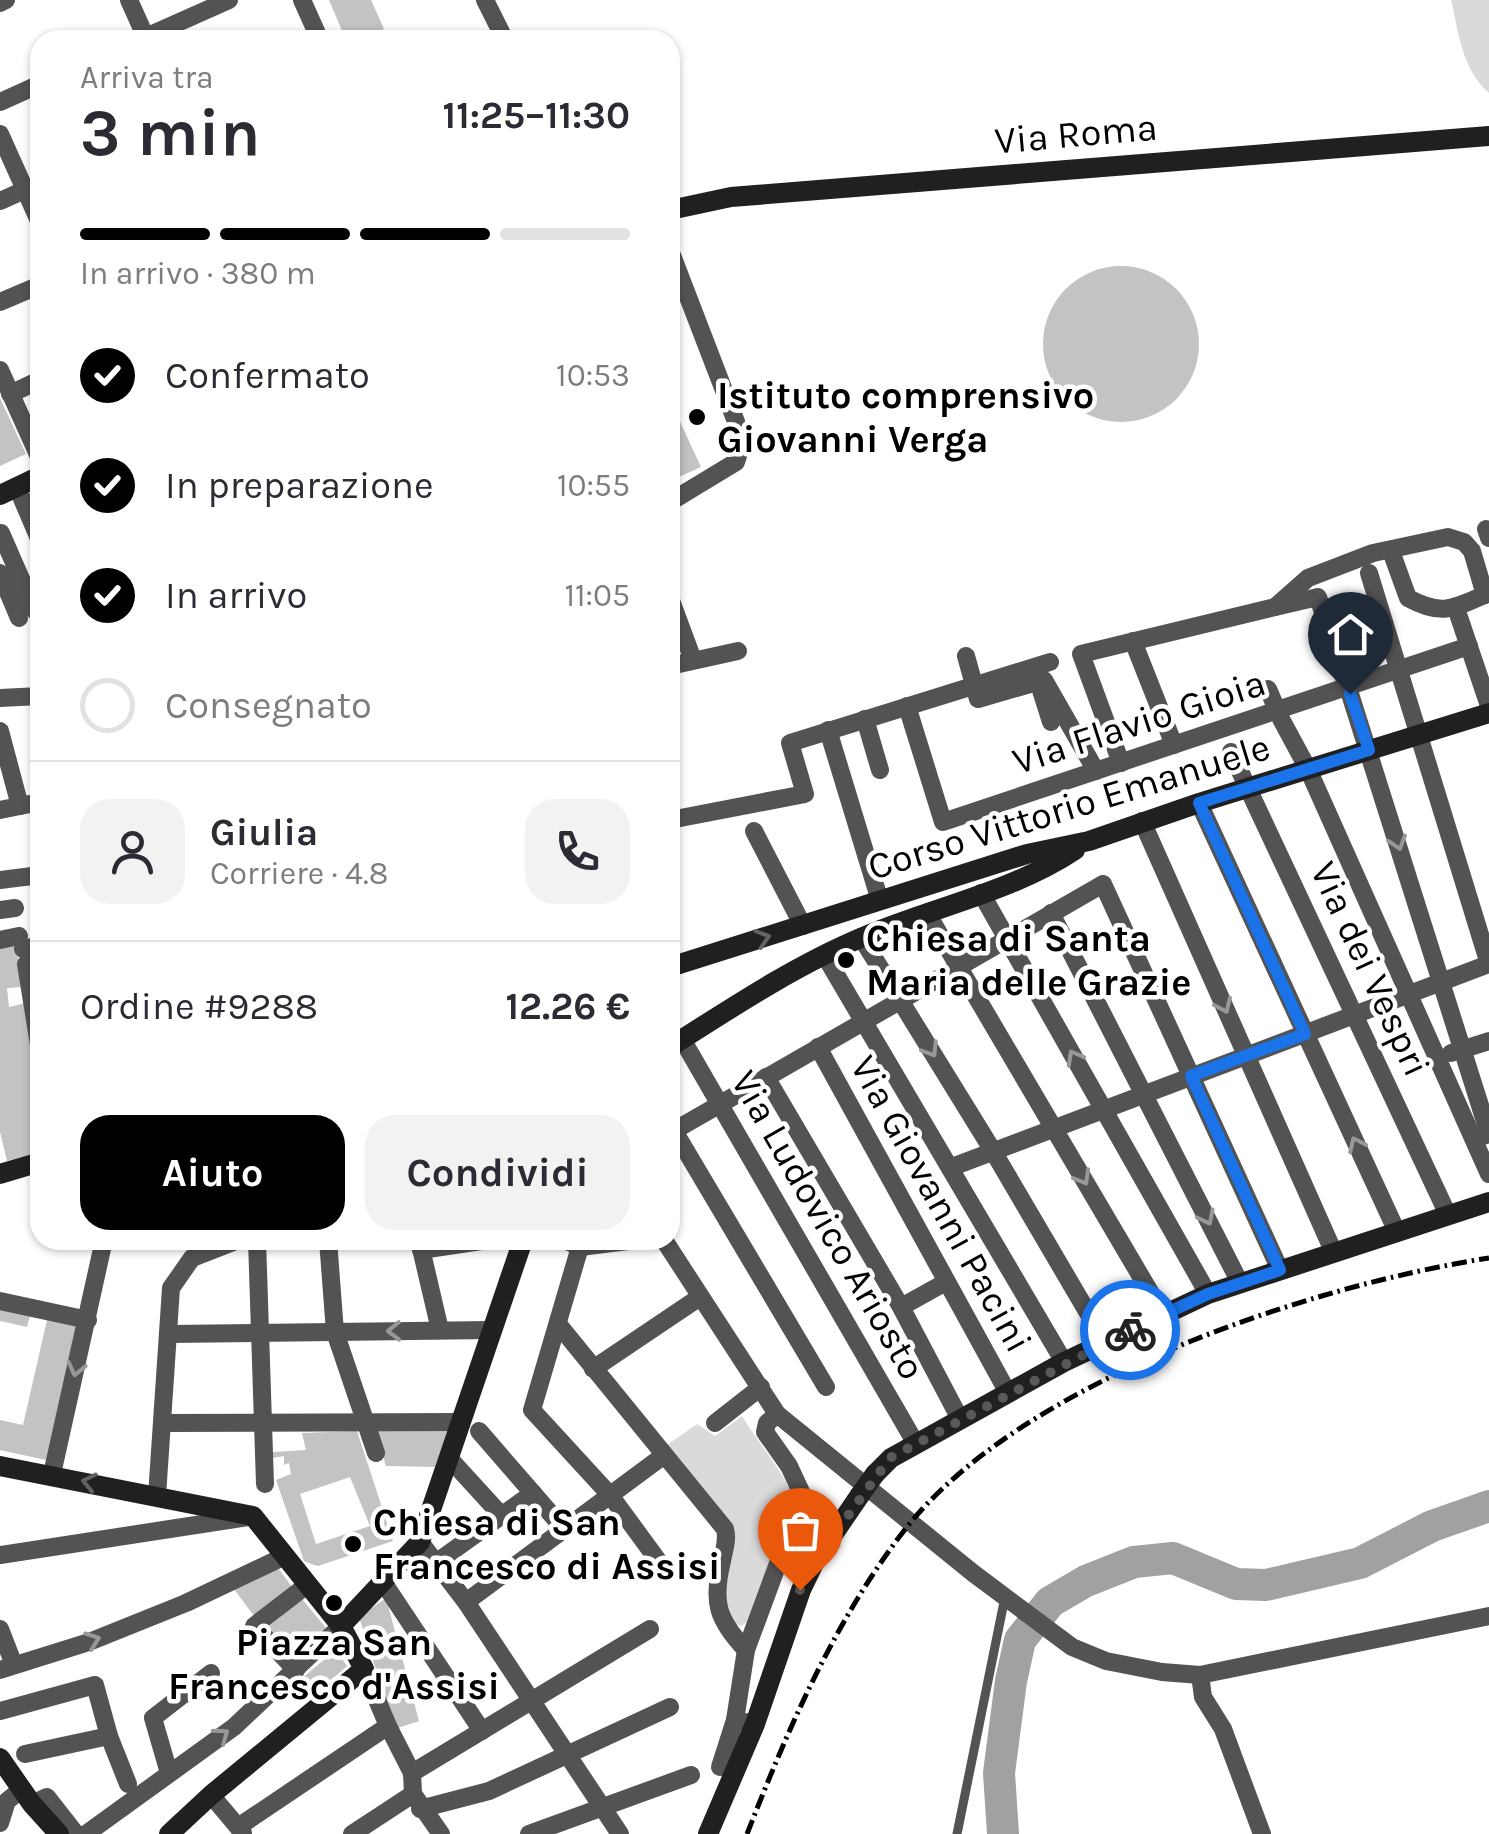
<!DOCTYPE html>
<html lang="it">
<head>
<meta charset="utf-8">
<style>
  body { margin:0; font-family:Karla,sans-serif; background:#f2f2f3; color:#2b2b33; height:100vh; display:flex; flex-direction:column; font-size:38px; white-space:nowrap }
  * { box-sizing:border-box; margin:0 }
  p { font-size:32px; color:#7c7c81 }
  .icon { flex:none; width:55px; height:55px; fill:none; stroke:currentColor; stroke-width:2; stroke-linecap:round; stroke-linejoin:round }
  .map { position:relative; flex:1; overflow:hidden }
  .details { position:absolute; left:30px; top:30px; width:650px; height:1220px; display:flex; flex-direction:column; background:#fff; border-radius:30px; box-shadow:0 2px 8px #0004 }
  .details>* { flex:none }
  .pin { position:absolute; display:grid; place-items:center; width:85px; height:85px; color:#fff; margin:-102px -42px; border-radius:50% 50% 50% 0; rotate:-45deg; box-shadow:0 0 10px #0007 }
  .pin .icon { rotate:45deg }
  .courier { position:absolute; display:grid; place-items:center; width:100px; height:100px; margin:-50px; border:8px solid #1a73e8; border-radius:50%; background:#fff; color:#222; box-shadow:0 2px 12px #0007 }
  .overview em { font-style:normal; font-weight:700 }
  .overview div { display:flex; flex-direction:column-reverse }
  .overview { display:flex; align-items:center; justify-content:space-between; height:170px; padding:0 50px }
  h1 { font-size:65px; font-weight:700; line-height:75px }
  .bar { display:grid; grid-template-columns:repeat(4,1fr); gap:15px 10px; align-content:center; height:120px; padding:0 50px }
  .bar i { height:12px; border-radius:8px; background:#e1e1e2 }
  .bar .on { background:#000 }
  .bar p { grid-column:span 4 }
  .line { display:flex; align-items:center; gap:25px; padding:0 50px; border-top:2px solid #e1e1e2 }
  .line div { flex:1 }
  .round { display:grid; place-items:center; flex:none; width:105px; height:105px; border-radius:30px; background:#f2f2f3 }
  ol { padding:0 50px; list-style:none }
  li { display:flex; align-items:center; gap:30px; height:110px }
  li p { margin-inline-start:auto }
  li .icon { padding:10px; border-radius:50%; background:#000; color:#fff; stroke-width:4 }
  li:last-child { color:#7c7c81 }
  li i { width:55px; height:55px; border:5px solid #e1e1e2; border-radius:50% }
  .primary-button { display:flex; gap:20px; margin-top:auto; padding:20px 50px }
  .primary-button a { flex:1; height:115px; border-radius:30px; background:#000; color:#fff; font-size:40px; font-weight:700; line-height:115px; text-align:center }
  .primary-button a+a { background:#f2f2f3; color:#2b2b33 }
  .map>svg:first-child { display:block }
  .green { fill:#dadada }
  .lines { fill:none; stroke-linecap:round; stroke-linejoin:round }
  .river { stroke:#a1a1a1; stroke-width:32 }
  .building { fill:#c3c3c3; fill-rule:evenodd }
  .lane { stroke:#535353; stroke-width:9 }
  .street { stroke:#535353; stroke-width:18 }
  .secondary { stroke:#202020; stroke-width:20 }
  .rail { stroke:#000; stroke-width:5; stroke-dasharray:15 5 2.5 5; stroke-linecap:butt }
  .secondary-bridge { stroke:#202020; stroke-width:20 }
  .oneway { stroke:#989898 }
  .oneway2 { stroke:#636363 }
  .done { stroke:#595959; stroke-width:10; stroke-dasharray:0 18 }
  .route { stroke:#1a73e8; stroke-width:12 }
  .poi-dot { fill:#000; stroke:#fff; stroke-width:4 }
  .labels { text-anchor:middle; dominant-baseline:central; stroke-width:9; stroke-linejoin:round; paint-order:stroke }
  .street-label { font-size:38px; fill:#000; stroke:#fff }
  .poi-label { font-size:38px; font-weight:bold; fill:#000; stroke:#fff; text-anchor:start }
</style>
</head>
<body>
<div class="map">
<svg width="1489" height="1834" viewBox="0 0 1489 1834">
  <rect width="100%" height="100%" fill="#fff"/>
  <g class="green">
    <path d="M 1451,0 L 1489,0 L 1489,93 C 1462,69 1459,34 1451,0 Z"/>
    <path d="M 742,1416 C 759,1444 780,1467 794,1497 L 747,1622 L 741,1626 L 732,1623 L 723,1600 L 730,1525 L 667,1445 L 697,1424 L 715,1436 Z"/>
  </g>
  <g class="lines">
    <polyline class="river" points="1003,1834 999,1773 1011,1681 1020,1640 1050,1602 1086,1581 1134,1562 1173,1558 1236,1584 1266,1585 1360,1563 1432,1526 1489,1506"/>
  </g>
  <g class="building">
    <polygon points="329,0 371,0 384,29 357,40 346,40"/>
    <circle cx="1121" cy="344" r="78"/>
    <polygon points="0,398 26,454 0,466"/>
    <polygon points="670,400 701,467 670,481"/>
    <polygon points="15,940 23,987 7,988 9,1007 26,1003 40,1084 40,1152 7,1161 0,1132 0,943"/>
    <polygon points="0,1309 30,1316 27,1327 0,1321"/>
    <polygon points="47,1320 76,1326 46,1460 0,1450 0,1420 23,1425"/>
    <polygon points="449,1429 435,1467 386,1466 375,1430"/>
    <path d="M 357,1431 L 393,1541 L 318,1566 L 311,1564 L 304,1561 L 276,1480 L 291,1474 L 289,1463 L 284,1465 L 284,1456 L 273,1458 L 273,1452 L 306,1450 L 302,1433 ZM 350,1477 L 370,1526 L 316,1544 L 300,1494 Z"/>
    <polygon points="278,1568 293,1588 254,1616 234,1589"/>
    <polygon points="386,1598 419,1721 395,1729 359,1617"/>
    <polygon points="302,1599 326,1628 293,1661 262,1632"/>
    <polygon points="336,1650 347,1666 310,1699 296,1683"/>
  </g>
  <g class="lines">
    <polyline class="lane" points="957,1834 1005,1597"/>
    <g class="street">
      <polyline points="129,0 147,40"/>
      <polyline points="302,0 320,40"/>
      <polyline points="485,0 505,40"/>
      <polyline points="0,3 6,0"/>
      <polyline points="139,40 229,0"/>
      <polyline points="0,102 40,84"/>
      <polyline points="0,134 40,223"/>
      <polyline points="0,201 40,183"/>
      <polyline points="670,250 743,440 736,462 670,502"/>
      <polyline points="0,302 40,285"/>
      <polyline points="0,370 40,459"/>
      <polyline points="10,394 40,380"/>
      <polyline points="17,487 40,541"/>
      <polyline points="1486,529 1489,538"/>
      <polyline points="1,533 35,611"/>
      <path d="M 1391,551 L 1408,598 C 1443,617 1454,608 1489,593"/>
      <polyline points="0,573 19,618"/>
      <polyline points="1369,573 1489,964"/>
      <polyline points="670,598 693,660"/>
      <polyline points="1275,607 1318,597 1347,687"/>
      <polyline points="1456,608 1489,706"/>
      <polyline points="1133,641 1174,745"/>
      <polyline points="966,656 978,699 1044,680 1096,771"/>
      <polyline points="670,666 738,651"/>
      <polyline points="1039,684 1051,722"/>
      <polyline points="1268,689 1277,710"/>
      <polyline points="1350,694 1489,1134 1474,1139"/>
      <polyline points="0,698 40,696"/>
      <polyline points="907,706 943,822 1469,646"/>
      <polyline points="865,719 880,770"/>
      <polyline points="1281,719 1308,769 1489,1174"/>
      <polyline points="828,730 880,901"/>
      <polyline points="0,731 20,806"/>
      <polyline points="1231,752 1448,1215"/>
      <polyline points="1121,763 1081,654 1275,607 1308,578 1373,553 1448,537 1464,542 1472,551 1485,595"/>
      <polyline points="1199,803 1397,1232"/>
      <polyline points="0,810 40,802"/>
      <polyline points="670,820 805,794 790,743 1050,662"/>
      <polyline points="1142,821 1334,1253"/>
      <polyline points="754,831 803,926"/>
      <polyline points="0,880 40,875"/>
      <polyline points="981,893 1208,1294"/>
      <polyline points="0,910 15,908"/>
      <polyline points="927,913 1163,1314"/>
      <polyline points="1051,913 1240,1283"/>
      <polyline points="861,937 993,1151 1105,1342"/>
      <polyline points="0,940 19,936"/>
      <polyline points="23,949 40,945"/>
      <polyline points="825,956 1064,1362"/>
      <polyline points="26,964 40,1051"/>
      <polyline points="682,1039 916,1444"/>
      <polyline points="818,1047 1008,1393"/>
      <polyline points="1451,1053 1489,1041"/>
      <polyline points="766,1077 901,1307 960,1419"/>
      <polyline points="670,1124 826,1387"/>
      <polyline points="670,1133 1103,884 1280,1270"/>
      <polyline points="952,1167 1489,964"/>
      <polyline points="257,1240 265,1484"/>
      <polyline points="328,1240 335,1332 376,1453"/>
      <polyline points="419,1240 440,1330"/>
      <polyline points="565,1240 580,1247 636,1240"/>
      <polyline points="582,1240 532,1410 610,1495 662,1566"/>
      <polyline points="664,1240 777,1414 973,1573 1072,1647 1106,1661 1162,1672 1200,1675 1489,1616"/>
      <polyline points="421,1250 488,1240"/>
      <polyline points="0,1301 88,1320"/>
      <polyline points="901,1307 946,1282"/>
      <path d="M 558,1324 L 725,1529 C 728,1540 724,1549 722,1561 C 712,1602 717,1619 746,1650"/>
      <polyline points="168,1334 491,1330"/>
      <polyline points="593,1369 700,1297"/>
      <polyline points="162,1423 461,1422"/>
      <polyline points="715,1423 761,1387"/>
      <polyline points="479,1431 564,1529"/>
      <polyline points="449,1458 501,1515"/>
      <polyline points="52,1474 104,1240"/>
      <polyline points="157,1496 171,1288 192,1258 238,1240"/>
      <polyline points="420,1542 466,1602 620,1834"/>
      <polyline points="0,1555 248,1517"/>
      <polyline points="437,1562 533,1493"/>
      <polyline points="383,1582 482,1731"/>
      <polyline points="466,1602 663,1456"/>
      <polyline points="0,1629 14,1665"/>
      <polyline points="364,1669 388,1726 412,1773 413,1794 441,1834"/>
      <polyline points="0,1670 89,1642 186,1603 285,1556"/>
      <polyline points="296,1670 254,1626 307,1585"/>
      <polyline points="1200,1675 1203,1697 1223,1729 1262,1834"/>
      <polyline points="0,1711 95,1685 109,1736 128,1784"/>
      <polyline points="755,1724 735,1720 746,1650 803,1496 789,1466 765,1432 767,1423 777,1414"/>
      <polyline points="25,1754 109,1736"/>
      <polyline points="720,1767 735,1720"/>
      <polyline points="169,1773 153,1718 211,1673"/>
      <polyline points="412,1773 650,1629"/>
      <polyline points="211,1795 243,1833"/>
      <polyline points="32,1804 47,1797 76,1834"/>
      <polyline points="420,1809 489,1791 670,1707"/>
      <polyline points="0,1823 7,1801 22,1789"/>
      <polyline points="238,1827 388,1726"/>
      <polyline points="86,1834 234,1727 341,1626"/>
      <polyline points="352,1834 413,1794"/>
      <polyline points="529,1834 691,1775"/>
    </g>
    <g class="secondary">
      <polyline points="670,210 731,197 1489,136"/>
      <polyline points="0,495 40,476"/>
      <polyline points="670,967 1027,854 1089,841 1199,803 1489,713"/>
      <path d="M 670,1047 C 731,1008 796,965 863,937 C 931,908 1014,891 1075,850"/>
      <polyline points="0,1174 40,1162"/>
      <polyline points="0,1466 253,1516 341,1626 364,1669 211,1795 169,1834"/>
      <polyline points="875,1474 891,1458 1064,1362 1208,1294 1489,1202"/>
      <polyline points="341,1626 420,1542 523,1240"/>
      <polyline points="0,1758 32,1804 59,1834"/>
      <polyline points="708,1834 755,1724 801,1590 815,1561 860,1495"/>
    </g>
    <path class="rail" d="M 747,1834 C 788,1729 834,1622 903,1532 C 1018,1382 1308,1286 1489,1258"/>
    <polyline class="secondary-bridge" points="860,1495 875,1474"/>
  </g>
  <defs><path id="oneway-chevron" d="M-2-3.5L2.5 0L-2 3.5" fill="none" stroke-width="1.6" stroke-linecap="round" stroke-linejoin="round" transform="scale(2.5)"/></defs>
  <g class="oneway">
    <use href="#oneway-chevron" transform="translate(1398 843) rotate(73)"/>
    <use href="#oneway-chevron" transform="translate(1224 1006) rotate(66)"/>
    <use href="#oneway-chevron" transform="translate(931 1050) rotate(58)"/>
    <use href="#oneway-chevron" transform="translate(1074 1057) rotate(-119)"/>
    <use href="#oneway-chevron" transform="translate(1356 1144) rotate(-115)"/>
    <use href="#oneway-chevron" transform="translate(1083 1178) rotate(60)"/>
    <use href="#oneway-chevron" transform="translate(1207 1218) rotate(63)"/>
    <use href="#oneway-chevron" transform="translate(394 1331) rotate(179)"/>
    <use href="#oneway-chevron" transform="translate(76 1369) rotate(103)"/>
    <use href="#oneway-chevron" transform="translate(93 1640) rotate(-20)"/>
    <use href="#oneway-chevron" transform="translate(222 1735) rotate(-36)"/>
  </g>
  <g class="oneway2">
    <use href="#oneway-chevron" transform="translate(763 938) rotate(-17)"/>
    <use href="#oneway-chevron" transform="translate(89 1482) rotate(-168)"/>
  </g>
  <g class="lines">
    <polyline class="done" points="800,1590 815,1561 890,1458 1130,1330"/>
    <polyline class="route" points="1130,1330 1208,1294 1280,1270 1191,1076 1305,1034 1199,803 1369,750 1350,694"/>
  </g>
  <g class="poi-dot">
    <circle cx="697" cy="417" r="10"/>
    <circle cx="846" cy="960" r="10"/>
    <circle cx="353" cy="1544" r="10"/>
    <circle cx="334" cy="1603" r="10"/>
  </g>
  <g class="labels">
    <g class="street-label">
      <text transform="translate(1076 134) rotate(-5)">Via Roma</text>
      <text transform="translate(1139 722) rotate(-18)">Via Flavio Gioia</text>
      <text transform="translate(1069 807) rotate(-17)">Corso Vittorio Emanuele</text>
      <text transform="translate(1370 969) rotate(65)">Via dei Vespri</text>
      <text transform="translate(941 1204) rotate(61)">Via Giovanni Pacini</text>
      <text transform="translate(828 1225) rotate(60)">Via Ludovico Ariosto</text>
    </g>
    <g class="poi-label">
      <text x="717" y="395">Istituto comprensivo<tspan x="717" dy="44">Giovanni Verga</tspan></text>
      <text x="866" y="938">Chiesa di Santa<tspan x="866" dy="44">Maria delle Grazie</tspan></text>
      <text x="373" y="1522">Chiesa di San<tspan x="373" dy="44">Francesco di Assisi</tspan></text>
      <text x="334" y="1642" text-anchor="middle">Piazza San<tspan x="334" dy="44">Francesco d'Assisi</tspan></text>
    </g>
  </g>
</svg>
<div class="pin" style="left:800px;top:1590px;background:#ea580c"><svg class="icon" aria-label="bag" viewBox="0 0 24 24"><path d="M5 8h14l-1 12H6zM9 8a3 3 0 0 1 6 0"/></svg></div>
<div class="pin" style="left:1350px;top:694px;background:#1f2937"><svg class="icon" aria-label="home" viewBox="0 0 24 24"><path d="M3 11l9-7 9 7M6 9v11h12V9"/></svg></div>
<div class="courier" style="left:1130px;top:1330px"><svg class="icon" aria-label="bike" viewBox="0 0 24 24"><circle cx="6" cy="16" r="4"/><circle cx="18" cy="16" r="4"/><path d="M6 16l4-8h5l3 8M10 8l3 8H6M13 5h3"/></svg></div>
<section class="details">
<div class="overview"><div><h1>3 min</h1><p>Arriva tra</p></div><em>11:25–11:30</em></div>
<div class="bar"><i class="on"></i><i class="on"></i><i class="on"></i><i></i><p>In arrivo · 380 m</p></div>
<ol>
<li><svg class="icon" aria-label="check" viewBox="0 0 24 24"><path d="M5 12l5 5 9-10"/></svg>Confermato<p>10:53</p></li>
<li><svg class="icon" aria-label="check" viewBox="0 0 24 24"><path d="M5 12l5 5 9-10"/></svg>In preparazione<p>10:55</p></li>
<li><svg class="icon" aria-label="check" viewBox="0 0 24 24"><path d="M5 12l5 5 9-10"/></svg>In arrivo<p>11:05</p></li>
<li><i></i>Consegnato</li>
</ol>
<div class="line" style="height:180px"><a class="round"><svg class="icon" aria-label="person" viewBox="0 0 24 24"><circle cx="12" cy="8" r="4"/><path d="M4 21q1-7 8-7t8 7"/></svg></a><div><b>Giulia</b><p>Corriere · 4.8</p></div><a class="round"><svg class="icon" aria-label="phone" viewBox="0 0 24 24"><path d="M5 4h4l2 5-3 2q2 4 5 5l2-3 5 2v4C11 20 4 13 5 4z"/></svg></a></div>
<div class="line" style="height:130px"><div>Ordine #9288</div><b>12.26 €</b></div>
<div class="primary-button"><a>Aiuto</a><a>Condividi</a></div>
</section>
</div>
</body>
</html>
